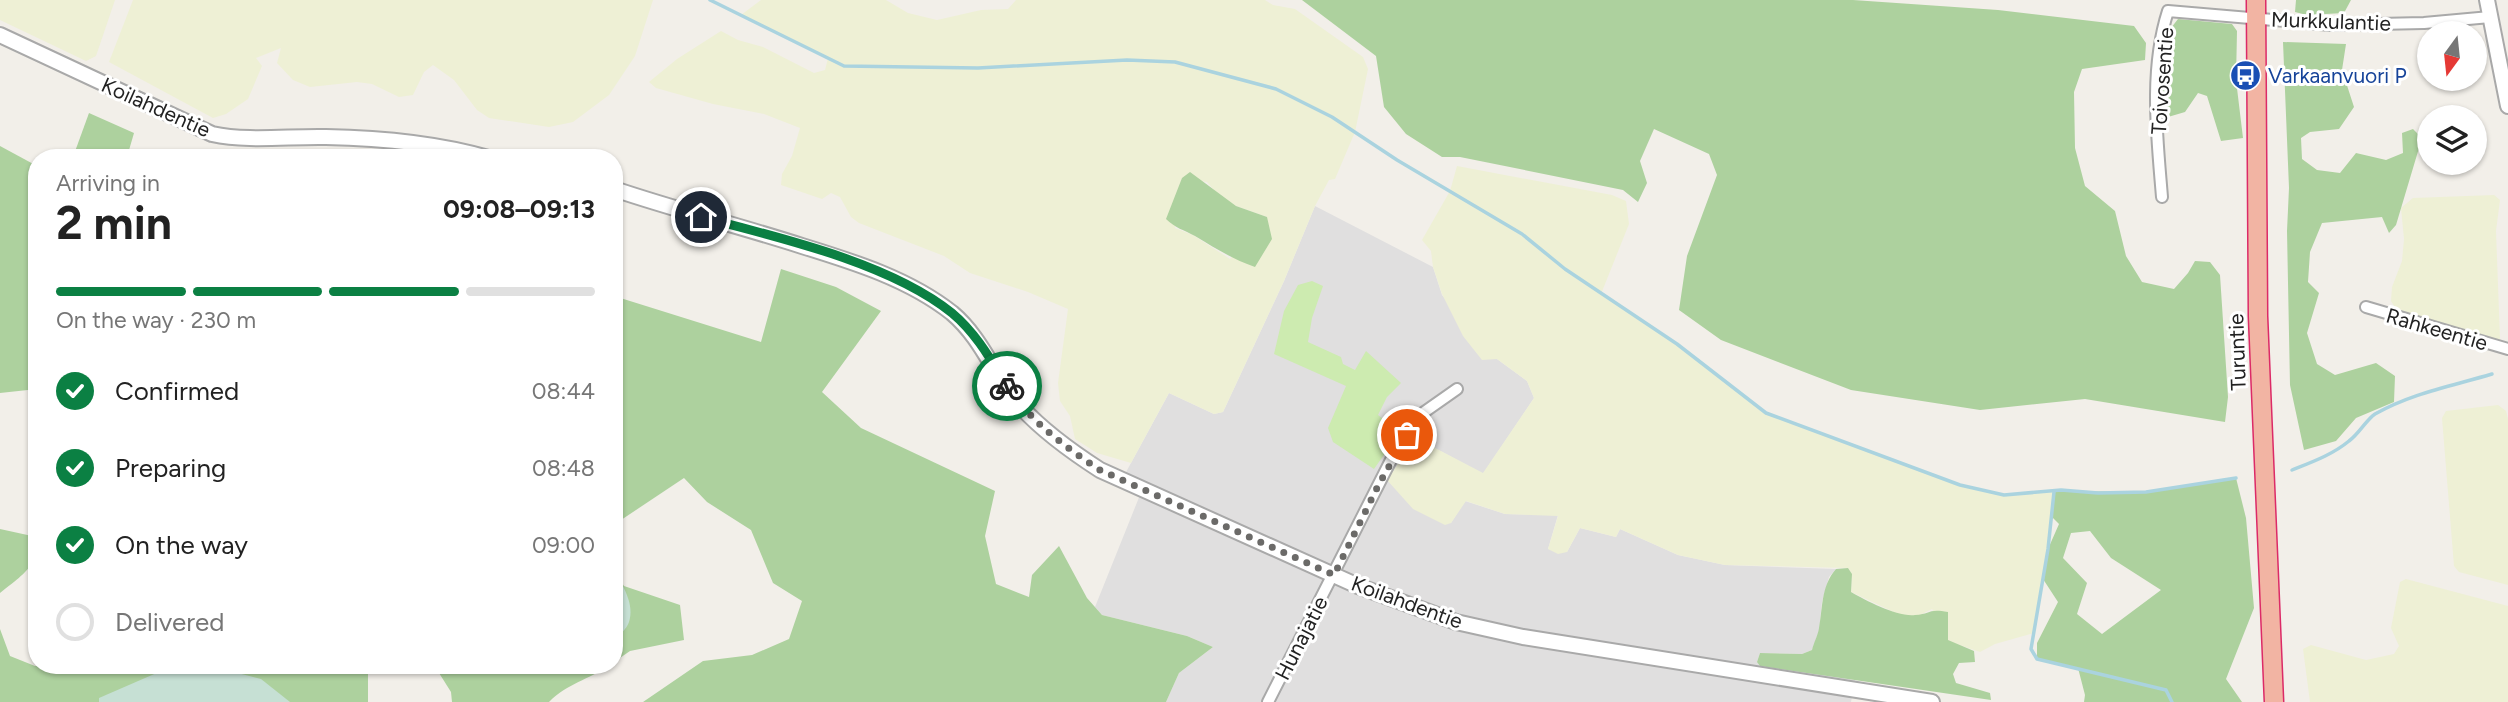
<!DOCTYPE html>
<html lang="en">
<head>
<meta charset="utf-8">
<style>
  body { margin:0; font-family:Figtree,sans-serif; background:#f6f6f6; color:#222; height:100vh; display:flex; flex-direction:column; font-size:26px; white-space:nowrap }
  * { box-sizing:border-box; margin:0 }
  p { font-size:23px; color:#767676 }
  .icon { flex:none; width:38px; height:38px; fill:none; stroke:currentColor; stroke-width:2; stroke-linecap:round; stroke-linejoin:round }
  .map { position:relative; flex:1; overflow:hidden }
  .details { position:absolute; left:28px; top:149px; width:595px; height:525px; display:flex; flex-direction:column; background:#fff; border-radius:28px; box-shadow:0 2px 5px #0004 }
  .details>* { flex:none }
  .needle { width:46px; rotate:195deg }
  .buttons { position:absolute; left:2417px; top:21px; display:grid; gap:14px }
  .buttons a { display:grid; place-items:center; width:70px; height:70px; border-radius:50%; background:#fff; box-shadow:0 2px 5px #0004; font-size:35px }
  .pin { position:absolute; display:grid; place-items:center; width:60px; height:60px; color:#fff; margin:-30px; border:4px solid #fff; border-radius:50%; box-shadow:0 2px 7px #0007 }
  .courier { position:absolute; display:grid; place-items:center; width:70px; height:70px; margin:-35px; border:5px solid #0b8043; border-radius:50%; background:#fff; color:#222; box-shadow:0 2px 9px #0007 }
  .headline em { font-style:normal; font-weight:700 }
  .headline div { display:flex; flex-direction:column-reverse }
  .headline { display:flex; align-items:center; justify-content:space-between; height:119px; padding:0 28px }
  h1 { font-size:46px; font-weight:700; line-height:52px }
  .bar { display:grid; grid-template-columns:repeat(4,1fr); gap:10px 7px; align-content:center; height:84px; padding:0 28px }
  .bar i { height:9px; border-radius:5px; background:#e0e0e0 }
  .bar .selected { background:#0b8043 }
  .bar p { grid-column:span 4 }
  ol { padding:0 28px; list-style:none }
  li { display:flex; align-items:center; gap:21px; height:77px }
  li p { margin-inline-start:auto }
  li .icon { padding:7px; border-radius:50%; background:#0b8043; color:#fff; stroke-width:4 }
  li:last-child { color:#767676 }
  li i { width:38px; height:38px; border:4px solid #e0e0e0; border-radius:50% }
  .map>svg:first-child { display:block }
  .residential { fill:#e0dfdf }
  .farmland { fill:#eef0d5; fill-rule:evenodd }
  .grass { fill:#cdebb0 }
  .forest { fill:#add19e; fill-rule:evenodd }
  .wetland { fill:#c6e0d4 }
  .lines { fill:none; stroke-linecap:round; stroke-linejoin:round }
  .stream { stroke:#aad3df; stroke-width:3.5 }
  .minor-casing { stroke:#a9a9a9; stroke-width:14 }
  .tertiary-casing { stroke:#a9a9a9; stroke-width:18 }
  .trunk-casing { stroke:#dc2a67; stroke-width:21 }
  .minor { stroke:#fff; stroke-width:10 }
  .tertiary { stroke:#fff; stroke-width:14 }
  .trunk { stroke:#f2b4a3; stroke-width:18 }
  .done { stroke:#6b6a68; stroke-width:7; stroke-dasharray:0 12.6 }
  .route { stroke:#0b8043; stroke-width:9 }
  .labels { text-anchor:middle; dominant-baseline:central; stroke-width:6; stroke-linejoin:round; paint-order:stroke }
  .street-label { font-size:21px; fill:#222; stroke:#fff }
  .transit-label { font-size:21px; fill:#164399; stroke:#fff; text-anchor:start }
</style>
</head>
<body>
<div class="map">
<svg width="2508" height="702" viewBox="0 0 2508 702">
  <rect width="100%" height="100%" fill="#f2efe9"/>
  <polygon class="residential" points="1315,206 1433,267 1442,295 1497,359 1527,381 1534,398 1483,474 1416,438 1451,523 1465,501 1505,514 1558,515 1548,549 1567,552 1580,528 1616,537 1620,529 1678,555 1725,565 1836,569 1829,577 1822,602 1819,631 1812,650 1802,654 1760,653 1757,662 1855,680 1851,702 1166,702 1179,673 1213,647 1187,636 1102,615 1095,607 1144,485 1125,474 1169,393 1214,414 1223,412 1284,281"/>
  <g class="farmland">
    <polygon points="0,0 115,0 96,56 86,61 0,20"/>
    <polygon points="133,0 653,0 635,56 609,95 573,122 549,127 489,118 477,110 454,80 433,65 424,72 413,95 399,97 372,84 357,82 310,87 293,80 277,63 281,48 256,58 262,66 248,99 226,114 213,118 109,62"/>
    <path d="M 761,0 L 886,0 L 908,13 L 937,20 L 981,10 L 1008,9 L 1016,0 L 1265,0 L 1273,5 L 1295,9 L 1363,57 L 1368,69 L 1355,132 L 1335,179 L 1329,180 L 1315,206 L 1284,281 L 1223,412 L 1214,414 L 1169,393 L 1131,463 L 1097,453 L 1075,439 L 1070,416 L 1060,401 L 1058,383 L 1068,309 L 1028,292 L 970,273 L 944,256 L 859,223 L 851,217 L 840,197 L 831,193 L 822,199 L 781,185 L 782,174 L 792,156 L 800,128 L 764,114 L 713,104 L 656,88 L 649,82 L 677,59 L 721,31 L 738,40 L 763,47 L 814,73 L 825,70 L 828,58 L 741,15 ZM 1182,178 L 1207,182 L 1219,196 L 1236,206 L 1267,217 L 1230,259 L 1193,235 L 1175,228 Z"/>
    <polygon points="1457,166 1612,195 1626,201 1629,224 1601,294 1678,344 1767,413 1960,485 2004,495 2054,491 2048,549 2034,633 1995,644 1980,652 1948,641 1947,631 1932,609 1918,616 1900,615 1851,592 1852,574 1848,568 1725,565 1678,555 1620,529 1616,537 1580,528 1567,552 1558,554 1548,549 1558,516 1505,514 1466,501 1451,523 1445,525 1413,509 1387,480 1416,438 1483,473 1534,398 1527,381 1497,359 1482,360 1463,336 1442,294 1433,267 1431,251 1422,240 1450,191"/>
    <polygon points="2494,195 2500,200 2496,231 2500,339 2493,341 2396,309 2391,301 2392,287 2402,261 2404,239 2401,208 2413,198"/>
    <polygon points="2498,405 2506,411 2508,419 2508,585 2459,572 2454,566 2442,418 2446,411"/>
    <polygon points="2406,579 2508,606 2508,702 2310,702 2303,649 2311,645 2366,660 2394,654 2399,646 2391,628 2400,582"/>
  </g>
  <polygon class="grass" points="1312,281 1323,286 1312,318 1308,342 1341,357 1343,364 1355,370 1366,351 1401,383 1387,397 1378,415 1400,432 1374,469 1333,442 1328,428 1346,386 1274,354 1284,311 1298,285"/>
  <g class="forest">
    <polygon points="1302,0 1853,0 1998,10 2134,26 2146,43 2145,60 2082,69 2074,92 2075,148 2085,186 2115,211 2126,256 2142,282 2174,289 2188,273 2195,261 2210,262 2220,275 2228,397 2225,422 2085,399 1980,410 1851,390 1721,340 1679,310 1687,256 1717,175 1709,154 1654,129 1640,161 1647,183 1638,202 1623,190 1460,157 1442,157 1406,134 1384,107 1376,56"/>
    <polygon points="2296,0 2351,0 2344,13 2307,15 2295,12"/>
    <polygon points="2178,19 2232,24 2237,31 2236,80 2243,138 2221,141 2207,96 2198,93 2185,112 2168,117 2160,103 2171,28"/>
    <polygon points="2283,42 2346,44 2342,70 2354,107 2339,129 2310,132 2301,138 2302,159 2317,170 2340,173 2356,153 2386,160 2403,153 2402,133 2413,129 2422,138 2396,225 2389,233 2382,217 2322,223 2310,252 2308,282 2319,293 2307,333 2317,364 2335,375 2376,363 2395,376 2394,402 2356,418 2336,441 2304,450 2290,385 2287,231 2289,188"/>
    <polygon points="89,113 134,133 127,157 73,157"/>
    <polygon points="0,146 37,166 37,389 0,393"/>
    <path d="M 1190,172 L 1236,206 L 1267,217 L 1272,239 L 1255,267 C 1232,259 1215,248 1195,236 C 1184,230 1175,228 1166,219 L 1182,178 Z"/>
    <polygon points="781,269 836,287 881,311 822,392 861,428 995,491 985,536 996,584 1029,597 1032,575 1059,546 1087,598 1102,615 1187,636 1213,647 1179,673 1166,702 643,702 703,661 752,655 789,639 802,601 773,583 751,530 707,502 684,478 621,520 614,539 614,296 761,342"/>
    <path d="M 2236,478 L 2246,518 L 2254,608 L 2226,679 L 2242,702 L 2084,702 L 2085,695 L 2078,668 L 2037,659 L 2037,643 L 2058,602 L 2043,579 L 2048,549 L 2059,524 L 2051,516 L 2054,491 L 2146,492 ZM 2090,531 L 2111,558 L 2161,590 L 2102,634 L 2077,614 L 2087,583 L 2063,558 L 2071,533 Z"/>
    <path d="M 37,520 C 37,565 36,565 0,593 L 0,529 L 32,536 Z"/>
    <path d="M 1848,568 L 1852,574 L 1851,592 C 1867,601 1897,617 1915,615 C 1931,614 1928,608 1948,612 L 1948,640 L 1974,651 L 1975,662 L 1959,663 L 1953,674 L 1956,683 L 1990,693 L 1991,700 L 1760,666 L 1757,662 L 1760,653 L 1802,654 L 1812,650 C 1814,642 1818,635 1819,628 C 1823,607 1821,586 1836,569 Z"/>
    <polygon points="614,571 624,586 680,605 684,640 630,651 614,662"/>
    <polygon points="0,629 10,656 35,666 258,665 270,668 280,665 368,665 368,702 0,702"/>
    <path d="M 434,665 L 610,665 C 588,680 568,683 549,702 L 452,702 L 451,692 Z"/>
  </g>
  <g class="wetland">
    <path d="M 614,571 C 623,585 635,605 629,622 C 627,629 618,636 614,641 Z"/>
    <polygon points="175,665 211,666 261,679 290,702 99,702 99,698"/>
  </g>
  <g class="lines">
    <g class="stream">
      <polyline points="710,0 844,66 978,68 1127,60 1175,62 1276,89 1332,117 1397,160 1522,234 1565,269 1677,344 1766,413 1960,485 2004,495 2061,490 2098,493 2146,492 2236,478"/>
      <path d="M 2292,470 C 2312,462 2332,455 2349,441 C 2359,434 2366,420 2375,414 C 2412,393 2452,386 2492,374"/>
      <polyline points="2054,492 2048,549 2031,649 2037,659 2166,690 2172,702"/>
    </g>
    <defs>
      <g id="minor">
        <path d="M 2162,197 C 2157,136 2149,70 2168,11 L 2331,25 L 2424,23 L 2490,17"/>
        <polyline points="2366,307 2508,349"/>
        <polyline points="1268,702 1391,460 1420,415 1457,389"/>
      </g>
      <g id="tertiary">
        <polyline points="2487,0 2508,106"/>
        <path d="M 0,35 L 212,134 C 249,142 289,136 326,137 C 381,138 436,143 488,158"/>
        <path d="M 614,189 C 676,210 740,226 802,246 C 854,262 909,279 952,313 C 983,339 995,378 1021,407 C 1044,432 1072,452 1100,470 L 1358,586 L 1456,622 L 1523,637 L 1932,702"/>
      </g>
      <polyline id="trunk" points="2256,0 2258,316 2274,702"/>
    </defs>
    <use href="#minor" class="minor-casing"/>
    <use href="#tertiary" class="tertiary-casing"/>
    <use href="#trunk" class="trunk-casing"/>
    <use href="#minor" class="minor"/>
    <use href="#tertiary" class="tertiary"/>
    <use href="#trunk" class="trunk"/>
  </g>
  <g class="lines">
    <path class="done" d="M 1007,386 C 1030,421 1065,447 1100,470 L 1334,575 L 1379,484 L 1407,435"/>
    <path class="route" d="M 701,217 C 778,237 890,263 952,313 C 976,333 991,360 1007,386"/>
  </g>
  <defs>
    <symbol id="bus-disc" viewBox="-11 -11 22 22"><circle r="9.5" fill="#1a4fb4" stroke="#fff"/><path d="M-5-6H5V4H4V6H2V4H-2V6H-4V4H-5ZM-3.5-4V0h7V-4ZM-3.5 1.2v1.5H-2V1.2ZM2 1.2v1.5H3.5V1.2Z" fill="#fff"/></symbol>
  </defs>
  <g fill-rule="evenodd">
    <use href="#bus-disc" x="2228" y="58" width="35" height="35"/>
  </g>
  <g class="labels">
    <g class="street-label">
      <text transform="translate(2331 21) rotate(2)">Murkkulantie</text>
      <text transform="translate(2162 81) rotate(-86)">Toivosentie</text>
      <text transform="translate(156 107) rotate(24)">Koilahdentie</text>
      <text transform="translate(2437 329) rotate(16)">Rahkeentie</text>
      <text transform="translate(2237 352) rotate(-92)">Turuntie</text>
      <text transform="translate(1407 602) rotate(20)">Koilahdentie</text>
      <text transform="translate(1301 638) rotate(-63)">Hunajatie</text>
    </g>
    <g class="transit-label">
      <text x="2268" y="75">Varkaanvuori P</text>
    </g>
  </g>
</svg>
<div class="buttons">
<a><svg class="needle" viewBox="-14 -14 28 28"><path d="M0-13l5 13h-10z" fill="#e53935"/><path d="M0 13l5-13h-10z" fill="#767676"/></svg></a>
<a><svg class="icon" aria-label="layers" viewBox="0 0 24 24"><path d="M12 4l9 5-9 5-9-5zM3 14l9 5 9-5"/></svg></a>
</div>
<div class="pin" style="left:1407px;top:435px;background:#ea580c"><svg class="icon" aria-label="bag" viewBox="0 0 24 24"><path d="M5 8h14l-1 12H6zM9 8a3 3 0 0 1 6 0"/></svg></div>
<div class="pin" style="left:701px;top:217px;background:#1f2937"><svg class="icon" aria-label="home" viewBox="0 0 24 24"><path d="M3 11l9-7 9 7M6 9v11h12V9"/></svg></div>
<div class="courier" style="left:1007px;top:386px"><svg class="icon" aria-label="bike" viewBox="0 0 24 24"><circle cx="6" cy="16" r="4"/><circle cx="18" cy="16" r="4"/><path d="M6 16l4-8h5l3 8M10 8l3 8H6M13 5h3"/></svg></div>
<section class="details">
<div class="headline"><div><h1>2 min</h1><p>Arriving in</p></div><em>09:08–09:13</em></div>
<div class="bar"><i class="selected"></i><i class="selected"></i><i class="selected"></i><i></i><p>On the way · 230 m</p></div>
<ol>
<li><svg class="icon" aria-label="check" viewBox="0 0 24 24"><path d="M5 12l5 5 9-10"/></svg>Confirmed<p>08:44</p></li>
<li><svg class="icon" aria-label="check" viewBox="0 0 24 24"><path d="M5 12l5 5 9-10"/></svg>Preparing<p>08:48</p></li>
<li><svg class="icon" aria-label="check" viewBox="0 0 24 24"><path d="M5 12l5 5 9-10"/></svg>On the way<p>09:00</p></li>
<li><i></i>Delivered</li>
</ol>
</section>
</div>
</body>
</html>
